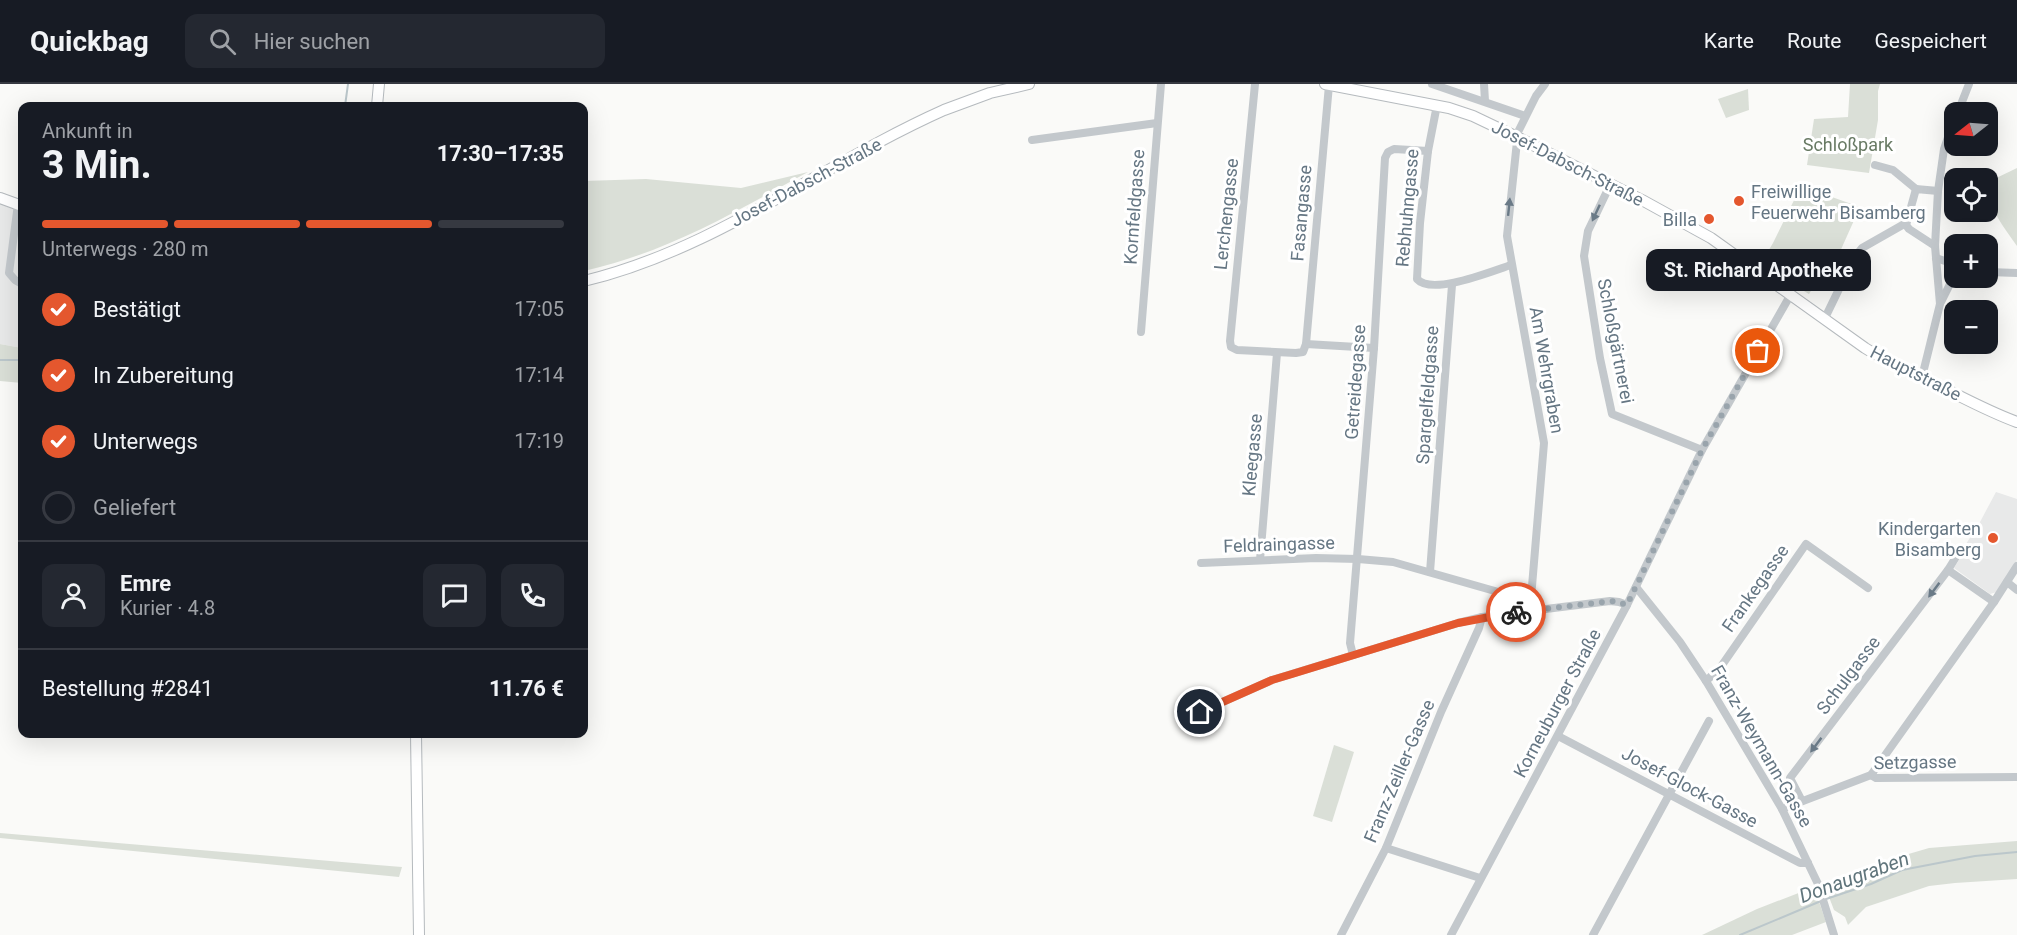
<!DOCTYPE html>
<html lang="de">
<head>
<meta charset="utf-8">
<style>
  body { margin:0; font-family:Roboto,sans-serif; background:#242831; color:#f1f3f6; height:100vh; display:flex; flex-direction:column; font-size:22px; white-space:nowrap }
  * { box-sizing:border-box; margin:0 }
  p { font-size:20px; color:#9ea1a6 }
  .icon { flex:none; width:33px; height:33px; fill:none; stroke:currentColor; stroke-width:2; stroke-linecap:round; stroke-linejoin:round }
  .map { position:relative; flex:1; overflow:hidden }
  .details { position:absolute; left:18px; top:18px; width:570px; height:636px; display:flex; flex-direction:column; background:#171b24; border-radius:12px; box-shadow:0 6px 24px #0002 }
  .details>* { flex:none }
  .needle { width:39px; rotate:253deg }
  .controls { position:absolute; left:1944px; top:18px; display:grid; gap:12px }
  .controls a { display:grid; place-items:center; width:54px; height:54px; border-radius:12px; background:#171b24; box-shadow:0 6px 24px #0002; font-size:30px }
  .pin { position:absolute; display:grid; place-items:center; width:51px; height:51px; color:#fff; margin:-26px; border:3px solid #fff; border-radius:50%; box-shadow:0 2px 6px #0007 }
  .courier { position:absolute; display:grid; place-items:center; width:60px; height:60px; margin:-30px; border:4px solid #e4572e; border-radius:50%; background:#fff; color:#222; box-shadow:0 2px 8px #0007 }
  .bubble { position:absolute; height:42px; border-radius:12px; background:#171b24; box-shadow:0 6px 24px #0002; font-size:20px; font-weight:700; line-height:42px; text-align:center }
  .overview em { font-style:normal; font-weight:700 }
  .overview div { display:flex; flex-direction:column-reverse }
  .overview { display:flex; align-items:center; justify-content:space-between; height:102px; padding:0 24px }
  h1 { font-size:39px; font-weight:700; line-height:45px }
  .bar { display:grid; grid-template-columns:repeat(4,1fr); gap:9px 6px; align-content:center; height:72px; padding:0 24px }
  .bar i { height:8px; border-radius:4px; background:#363941 }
  .bar .active { background:#e4572e }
  .bar p { grid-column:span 4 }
  .line { display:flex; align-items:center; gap:15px; padding:0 24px; border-top:2px solid #363941 }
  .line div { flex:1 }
  .round { display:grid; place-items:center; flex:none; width:63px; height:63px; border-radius:12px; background:#242831 }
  ol { padding:0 24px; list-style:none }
  li { display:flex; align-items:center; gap:18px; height:66px }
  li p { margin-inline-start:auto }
  li .icon { padding:6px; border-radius:50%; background:#e4572e; color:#fff; stroke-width:4 }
  li:last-child { color:#9ea1a6 }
  li i { width:33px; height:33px; border:3px solid #363941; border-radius:50% }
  header { display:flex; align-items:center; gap:36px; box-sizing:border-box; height:84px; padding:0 30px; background:#171b24; border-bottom:2px solid #363941 }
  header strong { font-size:28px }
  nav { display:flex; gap:33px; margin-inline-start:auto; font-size:21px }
  .search { width:420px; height:54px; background:#242831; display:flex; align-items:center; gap:15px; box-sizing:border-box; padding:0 21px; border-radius:12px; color:#9ea1a6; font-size:22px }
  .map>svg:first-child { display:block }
  .built { fill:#e8e9e9 }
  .green { fill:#dadfd7 }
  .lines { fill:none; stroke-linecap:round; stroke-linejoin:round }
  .stream { stroke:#bbc7cb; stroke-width:2 }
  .major-casing { stroke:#b5babe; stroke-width:12 }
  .minor { stroke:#c3c8cc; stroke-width:8 }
  .major { stroke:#fff; stroke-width:10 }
  .oneway { fill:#6a7a87 }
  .done { stroke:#99a4ac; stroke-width:6; stroke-dasharray:0 10.8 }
  .route { stroke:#e4572e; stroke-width:8 }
  .poi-dot { fill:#e4572e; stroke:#fff; stroke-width:2 }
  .labels { text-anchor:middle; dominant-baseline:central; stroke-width:6; stroke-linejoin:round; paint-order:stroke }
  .park-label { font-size:18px; fill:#687a64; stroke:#fff }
  .street-label { font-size:18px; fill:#657683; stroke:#fff }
  .poi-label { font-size:18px; fill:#657683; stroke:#fff; text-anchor:end }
  .water-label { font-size:20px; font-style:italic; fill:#60757c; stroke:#fff }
</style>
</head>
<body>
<header>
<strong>Quickbag</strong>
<div class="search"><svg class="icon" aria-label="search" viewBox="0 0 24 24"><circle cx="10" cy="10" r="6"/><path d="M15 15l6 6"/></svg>Hier suchen</div>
<nav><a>Karte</a><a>Route</a><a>Gespeichert</a></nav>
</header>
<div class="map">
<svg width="2017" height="851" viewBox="0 0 2017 851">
  <rect width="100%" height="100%" fill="#fafaf8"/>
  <g class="built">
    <polygon points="0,120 22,128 22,264 0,260"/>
    <polygon points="1996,408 2017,415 2017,476 1997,508 1990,510 1954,484 1961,473 1959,471 1980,438"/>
  </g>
  <g class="green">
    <polygon points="1850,0 1880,0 1878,7 1878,36 1869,89 1807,81 1814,35 1848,33"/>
    <polygon points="1748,5 1749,26 1726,34 1718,15"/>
    <path d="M 2017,84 L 2017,162 C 2003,142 1987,123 1988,98 Z"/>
    <path d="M 808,88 C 733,129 668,168 584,187 L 584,97 L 646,95 L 741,104 Z"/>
    <polygon points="1801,102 1860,123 1830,190 1822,189 1809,210 1760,181 1773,159"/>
    <polygon points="0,260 22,264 22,299 0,297"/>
    <polygon points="1334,661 1354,668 1332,738 1313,732"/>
    <polygon points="0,749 377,781 402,783 399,793 0,754"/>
    <polygon points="2017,757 2017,795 1955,799 1929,802 1866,823 1848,841 1845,833 1834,826 1824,800 1871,781 1929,764"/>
    <polygon points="1814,803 1826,838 1792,851 1702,851 1757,825"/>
  </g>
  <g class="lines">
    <g class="stream">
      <polyline points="345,22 348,0"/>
      <polyline points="0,276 22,276"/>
      <polyline points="1826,815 1871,800 1902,786 1975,772 2017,768"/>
      <polyline points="1740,851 1821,817"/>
    </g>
    <defs>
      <g id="major">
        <path d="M 1325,0 L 1449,24 L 1473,32 L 1517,53 L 1642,116 L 1711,154 L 1865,264 C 1884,276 1903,284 1923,294 C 1955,309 1984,326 2017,338"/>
        <polyline points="377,22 379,0"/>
        <polyline points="0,114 22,122"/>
        <path d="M 584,197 C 714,166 823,80 944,26 L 990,9 L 1029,0"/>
        <polyline points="416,650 419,851"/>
      </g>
    </defs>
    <use href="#major" class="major-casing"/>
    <g class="minor">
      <polyline points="1255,0 1230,257 1231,263 1237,266 1296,269 1303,268 1306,260 1374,264"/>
      <polyline points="1432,0 1525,32"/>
      <polyline points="1484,0 1485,17"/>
      <path d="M 1437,21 L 1428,67 L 1420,139 L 1417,195 C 1432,212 1492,187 1511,181"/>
      <polyline points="1958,28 1969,0"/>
      <polyline points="1032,56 1157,39"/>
      <polyline points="1875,81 1893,86 1916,105"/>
      <polyline points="1610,101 1588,147 1584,172 1600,274 1612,330 1702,366"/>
      <polyline points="18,120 9,189 15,196 22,200"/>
      <polyline points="1935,162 1909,145 1906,141 1916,105 1938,107"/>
      <polyline points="1936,174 1954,180"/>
      <polyline points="1988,188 2017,189"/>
      <polyline points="1941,218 1954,192"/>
      <polyline points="1825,234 1854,174 1862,164 1906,139"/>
      <polyline points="1141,248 1161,0"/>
      <polyline points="1306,260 1329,1"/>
      <polyline points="1922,293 1940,220 1935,162 1938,107 1944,65 1954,36"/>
      <polyline points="1260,476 1277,269"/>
      <polyline points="1201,479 1316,474 1358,475 1393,478 1530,517"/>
      <polyline points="1948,486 1956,473"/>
      <polyline points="1430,488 1452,201"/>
      <polyline points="2007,498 2017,506"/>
      <polyline points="1636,503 1680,558 1706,597 1782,725 1818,800 1834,851"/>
      <polyline points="1530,526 1544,359 1507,152 1518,48 1536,12 1545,0"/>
      <polyline points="1353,571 1350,559 1374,264 1385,74 1388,68 1394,65 1428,67"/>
      <polyline points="1706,597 1720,584 1806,460 1868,504"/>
      <polyline points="1200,628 1272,596 1458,539 1482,533 1610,517 1619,518 1627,521"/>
      <polyline points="1558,652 1800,779 1808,779"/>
      <polyline points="1871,691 1876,694 2017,693"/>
      <polyline points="1802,717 1790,694 1948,486 1994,518"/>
      <polyline points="1782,725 1871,691 1994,518 2017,482"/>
      <polyline points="1386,764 1480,794"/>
      <polyline points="1341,851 1386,764 1441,628 1479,544 1482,533"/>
      <polyline points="1451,851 1627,521 1702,366 1791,210"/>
      <polyline points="1593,851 1709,637"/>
    </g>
    <use href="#major" class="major"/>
  </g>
  <defs><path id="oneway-solid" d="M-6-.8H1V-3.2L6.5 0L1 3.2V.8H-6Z" transform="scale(1.5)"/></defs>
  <g class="oneway">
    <use href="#oneway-solid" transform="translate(1509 123) rotate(-84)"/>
    <use href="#oneway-solid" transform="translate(1596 129) rotate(115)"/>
    <use href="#oneway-solid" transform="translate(1934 506) rotate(127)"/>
    <use href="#oneway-solid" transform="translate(1816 661) rotate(127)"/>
  </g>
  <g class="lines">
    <polyline class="done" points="1516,528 1614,517 1627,521 1702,366 1758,267"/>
    <polyline class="route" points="1200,628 1272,596 1292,590 1458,539 1516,528"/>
  </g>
  <g class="poi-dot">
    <circle cx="1739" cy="117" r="6"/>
    <circle cx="1709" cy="135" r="6"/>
    <circle cx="1993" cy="454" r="6"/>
  </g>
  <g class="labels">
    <g class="park-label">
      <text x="1848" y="60">Schloßpark</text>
    </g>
    <g class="street-label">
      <text transform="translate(1568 79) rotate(27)">Josef-Dabsch-Straße</text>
      <text transform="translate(806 98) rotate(-28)">Josef-Dabsch-Straße</text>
      <text transform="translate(1134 123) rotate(-86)">Kornfeldgasse</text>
      <text transform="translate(1407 124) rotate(-85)">Rebhuhngasse</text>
      <text transform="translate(1301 129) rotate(-85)">Fasangasse</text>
      <text transform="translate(1226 130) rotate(-84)">Lerchengasse</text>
      <text transform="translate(1616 257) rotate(79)">Schloßgärtnerei</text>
      <text transform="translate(1547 286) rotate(80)">Am Wehrgraben</text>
      <text transform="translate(1916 289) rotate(27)">Hauptstraße</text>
      <text transform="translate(1355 298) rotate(-86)">Getreidegasse</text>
      <text transform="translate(1427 311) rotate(-86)">Spargelfeldgasse</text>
      <text transform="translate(1252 371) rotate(-85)">Kleegasse</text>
      <text transform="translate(1279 460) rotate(-2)">Feldraingasse</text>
      <text transform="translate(1755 504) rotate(-55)">Frankegasse</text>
      <text transform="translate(1848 591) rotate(-53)">Schulgasse</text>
      <text transform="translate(1557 619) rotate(-62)">Korneuburger Straße</text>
      <text transform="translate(1762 662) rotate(60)">Franz-Weymann-Gasse</text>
      <text transform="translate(1915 678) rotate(-1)">Setzgasse</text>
      <text transform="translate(1399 687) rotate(-67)">Franz-Zeiller-Gasse</text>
      <text transform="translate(1690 703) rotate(28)">Josef-Glock-Gasse</text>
    </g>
    <g class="poi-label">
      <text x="1751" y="107" text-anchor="start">Freiwillige<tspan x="1751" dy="21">Feuerwehr Bisamberg</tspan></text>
      <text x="1697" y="135">Billa</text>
      <text x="1981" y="444">Kindergarten<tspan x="1981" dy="21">Bisamberg</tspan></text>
    </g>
    <g class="water-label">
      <text transform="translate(1854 793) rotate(-20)">Donaugraben</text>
    </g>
  </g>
</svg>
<div class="controls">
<a><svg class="needle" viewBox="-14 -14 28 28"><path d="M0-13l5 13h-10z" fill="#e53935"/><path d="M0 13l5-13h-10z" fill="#9ea1a6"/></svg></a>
<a><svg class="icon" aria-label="locate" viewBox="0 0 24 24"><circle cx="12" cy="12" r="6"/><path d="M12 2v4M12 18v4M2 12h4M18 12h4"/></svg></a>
<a>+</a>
<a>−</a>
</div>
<div class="pin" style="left:1758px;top:267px;background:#ea580c"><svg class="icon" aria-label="bag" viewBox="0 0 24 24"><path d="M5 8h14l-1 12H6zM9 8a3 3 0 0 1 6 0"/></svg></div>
<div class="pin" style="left:1200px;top:628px;background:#1f2937"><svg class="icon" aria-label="home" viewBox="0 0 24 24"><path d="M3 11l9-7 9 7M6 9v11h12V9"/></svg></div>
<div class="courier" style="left:1516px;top:528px"><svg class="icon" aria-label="bike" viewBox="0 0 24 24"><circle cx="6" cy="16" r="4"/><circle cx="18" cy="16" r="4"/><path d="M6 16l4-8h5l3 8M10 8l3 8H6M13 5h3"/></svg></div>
<div class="bubble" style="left:1646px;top:165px;width:225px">St. Richard Apotheke</div>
<section class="details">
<div class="overview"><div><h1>3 Min.</h1><p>Ankunft in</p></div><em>17:30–17:35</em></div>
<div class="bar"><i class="active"></i><i class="active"></i><i class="active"></i><i></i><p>Unterwegs · 280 m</p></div>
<ol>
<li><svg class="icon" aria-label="check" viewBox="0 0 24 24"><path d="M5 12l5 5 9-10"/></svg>Bestätigt<p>17:05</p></li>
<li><svg class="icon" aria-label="check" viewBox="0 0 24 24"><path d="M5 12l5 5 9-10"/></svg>In Zubereitung<p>17:14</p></li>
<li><svg class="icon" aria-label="check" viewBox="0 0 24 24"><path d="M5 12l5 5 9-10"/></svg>Unterwegs<p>17:19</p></li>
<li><i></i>Geliefert</li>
</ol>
<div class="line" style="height:108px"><a class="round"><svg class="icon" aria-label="person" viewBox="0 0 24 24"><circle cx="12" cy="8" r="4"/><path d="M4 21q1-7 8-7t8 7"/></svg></a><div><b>Emre</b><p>Kurier · 4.8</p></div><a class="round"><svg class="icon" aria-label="chat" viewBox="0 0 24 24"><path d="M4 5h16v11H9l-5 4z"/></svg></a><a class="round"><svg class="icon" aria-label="phone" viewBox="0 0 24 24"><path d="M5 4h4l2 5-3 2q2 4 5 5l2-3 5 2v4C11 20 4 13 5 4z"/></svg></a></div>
<div class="line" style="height:78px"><div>Bestellung #2841</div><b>11.76 €</b></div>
</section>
</div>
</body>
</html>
